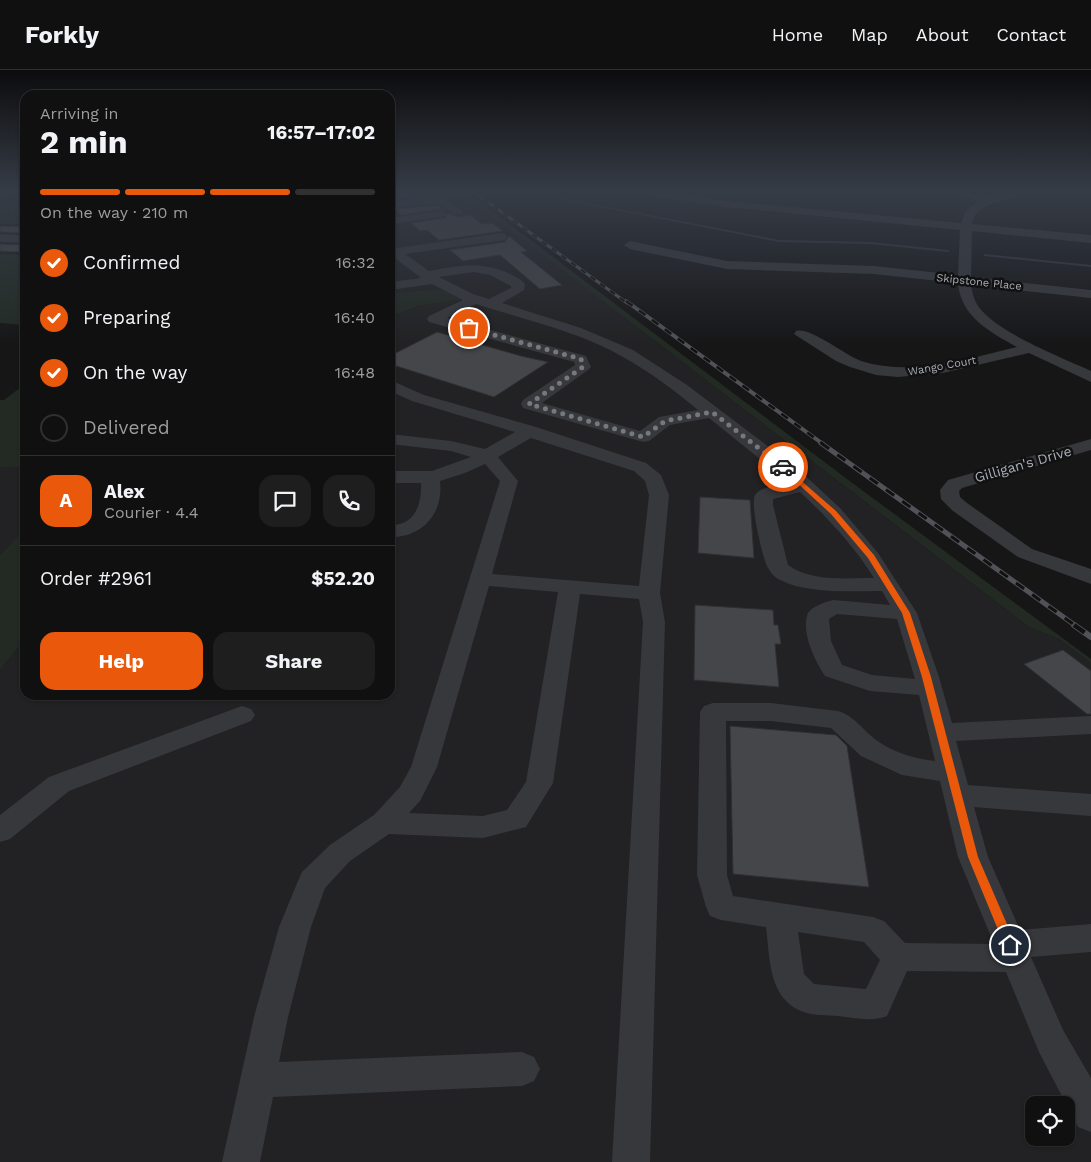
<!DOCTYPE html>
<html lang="en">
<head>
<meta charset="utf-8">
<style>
  body { margin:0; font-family:"Work Sans",sans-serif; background:#1e1e1f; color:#f1f3f6; height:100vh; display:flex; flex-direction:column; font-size:19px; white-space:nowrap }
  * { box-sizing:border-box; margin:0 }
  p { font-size:16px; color:#9c9d9f }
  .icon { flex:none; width:28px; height:28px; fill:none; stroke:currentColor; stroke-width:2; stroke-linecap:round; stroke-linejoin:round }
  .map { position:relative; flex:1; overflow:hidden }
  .sheet { position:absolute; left:20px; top:20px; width:375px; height:610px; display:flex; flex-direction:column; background:#101011; border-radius:15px; box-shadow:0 1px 4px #0004,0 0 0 1px #303031 }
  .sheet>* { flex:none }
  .controls { position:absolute; left:1025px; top:1026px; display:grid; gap:10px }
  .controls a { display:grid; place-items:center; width:50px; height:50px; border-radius:10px; background:#101011; box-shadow:0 1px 4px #0004,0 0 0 1px #303031; font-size:25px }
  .pin { position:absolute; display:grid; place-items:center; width:42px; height:42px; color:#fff; margin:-21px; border:2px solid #fff; border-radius:50%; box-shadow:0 1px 5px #0007 }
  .courier { position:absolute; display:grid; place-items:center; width:50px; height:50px; margin:-25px; border:4px solid #ea580c; border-radius:50%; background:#fff; color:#222; box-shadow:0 1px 6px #0007 }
  .overview em { font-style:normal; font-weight:700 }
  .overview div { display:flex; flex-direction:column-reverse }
  .overview { display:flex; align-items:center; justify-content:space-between; height:85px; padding:0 20px }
  h1 { font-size:32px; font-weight:700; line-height:38px }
  .bar { display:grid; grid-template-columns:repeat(4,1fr); gap:8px 5px; align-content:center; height:60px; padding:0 20px }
  .bar i { height:6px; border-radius:4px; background:#303031 }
  .bar .active { background:#ea580c }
  .bar p { grid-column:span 4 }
  .line { display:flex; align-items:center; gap:12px; padding:0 20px; border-top:1px solid #303031 }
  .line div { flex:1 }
  .round { display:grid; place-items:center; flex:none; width:52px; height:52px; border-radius:15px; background:#1e1e1f }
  ol { padding:0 20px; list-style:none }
  li { display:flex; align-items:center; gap:15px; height:55px }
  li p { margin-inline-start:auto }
  li .icon { padding:5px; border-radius:50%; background:#ea580c; color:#fff; stroke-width:4 }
  li:last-child { color:#9c9d9f }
  li i { width:28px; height:28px; border:2px solid #303031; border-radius:50% }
  .cta { display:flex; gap:10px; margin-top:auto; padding:10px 20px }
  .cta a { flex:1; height:58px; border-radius:15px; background:#ea580c; color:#fff; font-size:20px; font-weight:700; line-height:58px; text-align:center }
  .cta a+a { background:#1e1e1f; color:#f1f3f6 }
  header { display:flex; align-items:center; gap:30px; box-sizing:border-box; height:70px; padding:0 25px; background:#101011; border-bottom:1px solid #303031 }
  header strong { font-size:24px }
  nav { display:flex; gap:28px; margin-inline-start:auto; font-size:18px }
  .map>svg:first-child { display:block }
  .built { fill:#222224; fill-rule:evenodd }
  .green { fill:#222a23 }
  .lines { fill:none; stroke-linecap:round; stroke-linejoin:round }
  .stream { fill:#30383f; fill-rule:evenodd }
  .building { fill:#45464a; stroke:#303033 }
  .minor { fill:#37383c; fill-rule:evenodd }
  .rail-far3-casing { stroke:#505257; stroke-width:3 }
  .rail-far2-casing { stroke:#505257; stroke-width:4 }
  .rail-far1-casing { stroke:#505257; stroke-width:5 }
  .rail-casing { stroke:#505257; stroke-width:6 }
  .rail-far3 { stroke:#111112; stroke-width:2; stroke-dasharray:6; stroke-linecap:butt }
  .rail-far2 { stroke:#111112; stroke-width:2.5; stroke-dasharray:8; stroke-linecap:butt }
  .rail-far1 { stroke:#111112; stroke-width:3; stroke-dasharray:10; stroke-linecap:butt }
  .rail { stroke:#111112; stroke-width:4.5; stroke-dasharray:13; stroke-linecap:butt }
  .route { fill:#ea580c }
  .done { stroke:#76787e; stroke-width:5; stroke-dasharray:0 9 }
  .labels { text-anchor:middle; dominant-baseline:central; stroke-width:5; stroke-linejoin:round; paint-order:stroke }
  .far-street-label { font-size:11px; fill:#a9adb6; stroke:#111112 }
  .street-label { font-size:14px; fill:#a9adb6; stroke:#111112 }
</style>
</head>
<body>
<header>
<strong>Forkly</strong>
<nav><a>Home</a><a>Map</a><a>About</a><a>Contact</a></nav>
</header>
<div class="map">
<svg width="1091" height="1092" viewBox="0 0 1091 1092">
  <rect width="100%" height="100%" fill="#161617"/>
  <g class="built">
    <path d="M 390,122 L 460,122 L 1029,557 L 1059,569 L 1091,593 L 1091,1092 L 0,1092 L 0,600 L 25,569 L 25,625 L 390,625 L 390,247 L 418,236 L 463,229 L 441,219 L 390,223 ZM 1034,1035 L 1066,1035 L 1066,1068 L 1034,1068 Z"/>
    <polygon points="0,397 25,397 25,459 0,485"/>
  </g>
  <g class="green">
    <rect x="0" y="122" width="25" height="32"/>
    <polygon points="460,122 467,122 851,412 1091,589 1091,593 1059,569 1029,557"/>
    <polygon points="0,184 25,185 25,255 0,253"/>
    <polygon points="441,219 464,229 418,236 390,247 390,223"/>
    <polygon points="25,314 25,397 0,397 0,330 4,330"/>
    <polygon points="25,459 25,569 0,600 0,485"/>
  </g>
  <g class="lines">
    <g class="stream">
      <polygon points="524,122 531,122 779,170 870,172 948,180 950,181 948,182 870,174 779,172"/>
      <polygon points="985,184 1091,195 1091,197 984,186 984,184"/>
    </g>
  </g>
  <g class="building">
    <polygon points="390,122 414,122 419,127 390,130"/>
    <polygon points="437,135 447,142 441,139 401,145 395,139"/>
    <polygon points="448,143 458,147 470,145 482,154 492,153 503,161 439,170 427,160 420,161 411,153 445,148"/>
    <polygon points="0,156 25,157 25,163 0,162"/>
    <polygon points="509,166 527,181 521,182 562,215 540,219 500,185 463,191 450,180 505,172"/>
    <polygon points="0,174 25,175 25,182 0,181"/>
    <polygon points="437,262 521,286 548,292 494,327 390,294 390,286"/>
    <polygon points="700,427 750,430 754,488 698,483"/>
    <polygon points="695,535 773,540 774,555 778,555 781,574 775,574 779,617 694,610"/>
    <polygon points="1063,580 1091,601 1091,644 1087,644 1024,594"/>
    <polygon points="730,656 836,665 847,676 869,817 733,804"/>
  </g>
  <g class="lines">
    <g class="minor">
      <path d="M 641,122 L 669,122 L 726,131 L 961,153 L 965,142 L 978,131 L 949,122 L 969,122 L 989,127 L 1004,122 L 1021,122 C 1006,135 977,129 972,154 L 1091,165 L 1091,173 L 972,161 L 971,207 L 1091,220 L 1091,228 L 971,215 C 972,222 974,230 978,236 C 997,263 1061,287 1091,301 L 1091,312 L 1029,283 L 943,303 L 898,307 L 876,305 L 850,297 L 836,291 L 794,264 L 796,261 C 811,257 844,285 861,291 C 912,307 967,289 1017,277 C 990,262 961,247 958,213 L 874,204 L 727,199 L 630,179 L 624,175 L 630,171 L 727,191 L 874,196 L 958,205 L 960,160 L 726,137 L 646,125 Z"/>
      <polygon points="440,126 461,140 463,142 461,144 453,144 438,133 390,138 390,132"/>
      <polygon points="441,141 447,144 445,146 390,154 390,148"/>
      <path d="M 501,163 L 505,164 L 507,167 L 505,170 L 405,184 L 429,201 C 457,196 481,191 508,203 C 514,206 521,209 525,214 L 524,220 L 502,233 L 581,258 L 633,280 L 687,315 L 798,399 L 841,439 L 878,483 L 917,543 L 939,607 L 952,653 L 1091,646 L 1091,664 L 956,671 L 968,715 L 1091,724 L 1091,746 L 974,737 L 988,787 L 1020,860 L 1091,854 L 1091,882 L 1031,887 L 1063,960 L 1091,1008 L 1091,1062 L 1078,1057 L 1039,982 L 1006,902 L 907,901 L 887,946 C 871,952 855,948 838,946 C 827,945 814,946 804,942 C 768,930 770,888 766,857 L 721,850 L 710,846 L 706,837 L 697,805 L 700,642 L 704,636 L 713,633 L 771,633 L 838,641 C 855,646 864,662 879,672 C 895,683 916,689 935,691 L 919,625 L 870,621 L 825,606 C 815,591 802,564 807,546 C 809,537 825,532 833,530 L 890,535 L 882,521 C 851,521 807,524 780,510 C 774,507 770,502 767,496 C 762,485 750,435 755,425 C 761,416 780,415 790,413 L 709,348 L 670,355 L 649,371 L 643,372 L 523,338 L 521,334 L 523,330 L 575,295 L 574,292 L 429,252 L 427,249 L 429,246 L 463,230 L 432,214 L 390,220 L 390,212 L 421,208 L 391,185 L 390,173 L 398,178 ZM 474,202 L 490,205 L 511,216 L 511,218 L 489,229 L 473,224 L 439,207 ZM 476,234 C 523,249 581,262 623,287 C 650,302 675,321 698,340 L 659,347 L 640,361 L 542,333 L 588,300 L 591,297 L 586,286 L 447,248 ZM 800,422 C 828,448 854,476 874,508 C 846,508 811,512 788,495 L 773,435 L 773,429 ZM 837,544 L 897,549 L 915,609 L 872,605 L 842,595 L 831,571 L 829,549 ZM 726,651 L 771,651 L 831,658 L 861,686 L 902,705 L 940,711 L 958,787 L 994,874 L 905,873 L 884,851 L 873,847 L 733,826 L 727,805 ZM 798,862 L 864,872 L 880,890 L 866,919 L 814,914 L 804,904 Z"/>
      <polygon points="0,164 25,165 25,173 0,172"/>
      <path d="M 390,310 L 424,325 L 536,357 L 646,393 L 661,405 L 669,425 L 660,523 L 665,552 L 650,1092 L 612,1092 L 643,552 L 639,529 L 580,524 L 553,713 L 526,757 L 483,768 L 389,764 L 350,791 L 325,818 L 311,857 L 288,947 L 279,992 L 522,982 L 534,987 L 540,999 L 534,1011 L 522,1016 L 273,1027 L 260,1092 L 222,1092 L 254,947 L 279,857 L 298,811 L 302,802 L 330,775 L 374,745 L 400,717 L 411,697 L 500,411 L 485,394 L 465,403 L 440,411 C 444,442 423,468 390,467 L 390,455 C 415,456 422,434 421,413 L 390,413 L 390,401 L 432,401 L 471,387 L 451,381 L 390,374 L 390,364 L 451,371 L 485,379 L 515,362 L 412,331 L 390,321 ZM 531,368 L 634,401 L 645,411 L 649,425 L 639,516 L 492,504 L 518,411 L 498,387 ZM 489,516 L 558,522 L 526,712 L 507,740 L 483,746 L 409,743 L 420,731 L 437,697 Z"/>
      <polygon points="1091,369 1091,380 962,418 959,421 960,427 967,433 1032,479 1091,499 1091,514 1018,487 953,441 941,429 940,420 948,410"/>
      <polygon points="242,636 251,639 255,645 251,651 69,721 10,769 0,772 0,745 49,707"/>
    </g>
    <defs>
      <polyline id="rail-far3" points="474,122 627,233"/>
      <polyline id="rail-far2" points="626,231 823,374"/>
      <polyline id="rail-far1" points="821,373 1076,556"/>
      <polyline id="rail" points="1074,555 1091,567"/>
    </defs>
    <use href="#rail-far3" class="rail-far3-casing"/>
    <use href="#rail-far2" class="rail-far2-casing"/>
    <use href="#rail-far1" class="rail-far1-casing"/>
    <use href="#rail" class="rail-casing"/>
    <use href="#rail-far3" class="rail-far3"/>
    <use href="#rail-far2" class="rail-far2"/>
    <use href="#rail-far1" class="rail-far1"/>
    <use href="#rail" class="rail"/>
  </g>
  <linearGradient id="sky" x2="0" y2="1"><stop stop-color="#0c0c0d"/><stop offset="0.44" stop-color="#363c47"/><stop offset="1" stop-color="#363c47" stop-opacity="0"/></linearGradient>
  <rect width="1091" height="275" fill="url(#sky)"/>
  <polygon class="route" points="783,395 836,441 874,485 910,543 931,607 978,787 1016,875 1014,879 1006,879 968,787 922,607 902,543 868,488 831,444 781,398 781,396"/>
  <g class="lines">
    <polyline class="done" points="469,258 581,289 583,297 529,334 643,367 665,351 712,342 783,397"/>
  </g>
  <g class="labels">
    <g class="far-street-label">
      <text transform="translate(979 212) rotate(6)">Skipstone Place</text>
      <text transform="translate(942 296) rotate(-10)">Wango Court</text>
    </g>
    <g class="street-label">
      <text transform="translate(1023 394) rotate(-16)">Gilligan's Drive</text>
    </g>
  </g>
</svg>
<div class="controls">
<a><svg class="icon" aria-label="locate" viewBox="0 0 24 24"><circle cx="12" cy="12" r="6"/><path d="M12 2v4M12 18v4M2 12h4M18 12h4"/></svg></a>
</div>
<div class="pin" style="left:469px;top:258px;background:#ea580c"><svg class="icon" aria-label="bag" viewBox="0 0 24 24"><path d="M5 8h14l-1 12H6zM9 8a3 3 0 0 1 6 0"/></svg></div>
<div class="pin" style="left:1010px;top:875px;background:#1f2937"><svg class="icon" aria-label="home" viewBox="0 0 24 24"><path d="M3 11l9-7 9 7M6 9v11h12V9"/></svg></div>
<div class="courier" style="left:783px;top:397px"><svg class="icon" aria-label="car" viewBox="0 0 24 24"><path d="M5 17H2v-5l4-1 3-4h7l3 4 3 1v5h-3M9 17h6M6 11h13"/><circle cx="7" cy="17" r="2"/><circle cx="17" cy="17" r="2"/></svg></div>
<section class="sheet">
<div class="overview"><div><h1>2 min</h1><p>Arriving in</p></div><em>16:57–17:02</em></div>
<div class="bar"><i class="active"></i><i class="active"></i><i class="active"></i><i></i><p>On the way · 210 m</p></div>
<ol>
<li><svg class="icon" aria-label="check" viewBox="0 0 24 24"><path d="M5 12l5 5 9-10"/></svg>Confirmed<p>16:32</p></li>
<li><svg class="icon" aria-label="check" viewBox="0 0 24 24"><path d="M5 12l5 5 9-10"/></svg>Preparing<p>16:40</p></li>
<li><svg class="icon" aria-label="check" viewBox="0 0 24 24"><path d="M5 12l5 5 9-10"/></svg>On the way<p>16:48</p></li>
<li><i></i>Delivered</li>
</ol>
<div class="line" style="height:90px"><b class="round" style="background:#ea580c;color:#fff">A</b><div><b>Alex</b><p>Courier · 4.4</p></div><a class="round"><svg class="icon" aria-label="chat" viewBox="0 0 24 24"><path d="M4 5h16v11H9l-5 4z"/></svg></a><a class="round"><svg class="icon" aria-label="phone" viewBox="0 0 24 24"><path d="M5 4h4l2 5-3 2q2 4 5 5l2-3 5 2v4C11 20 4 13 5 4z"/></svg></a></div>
<div class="line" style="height:65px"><div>Order #2961</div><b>$52.20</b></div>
<div class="cta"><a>Help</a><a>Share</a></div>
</section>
</div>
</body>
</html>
